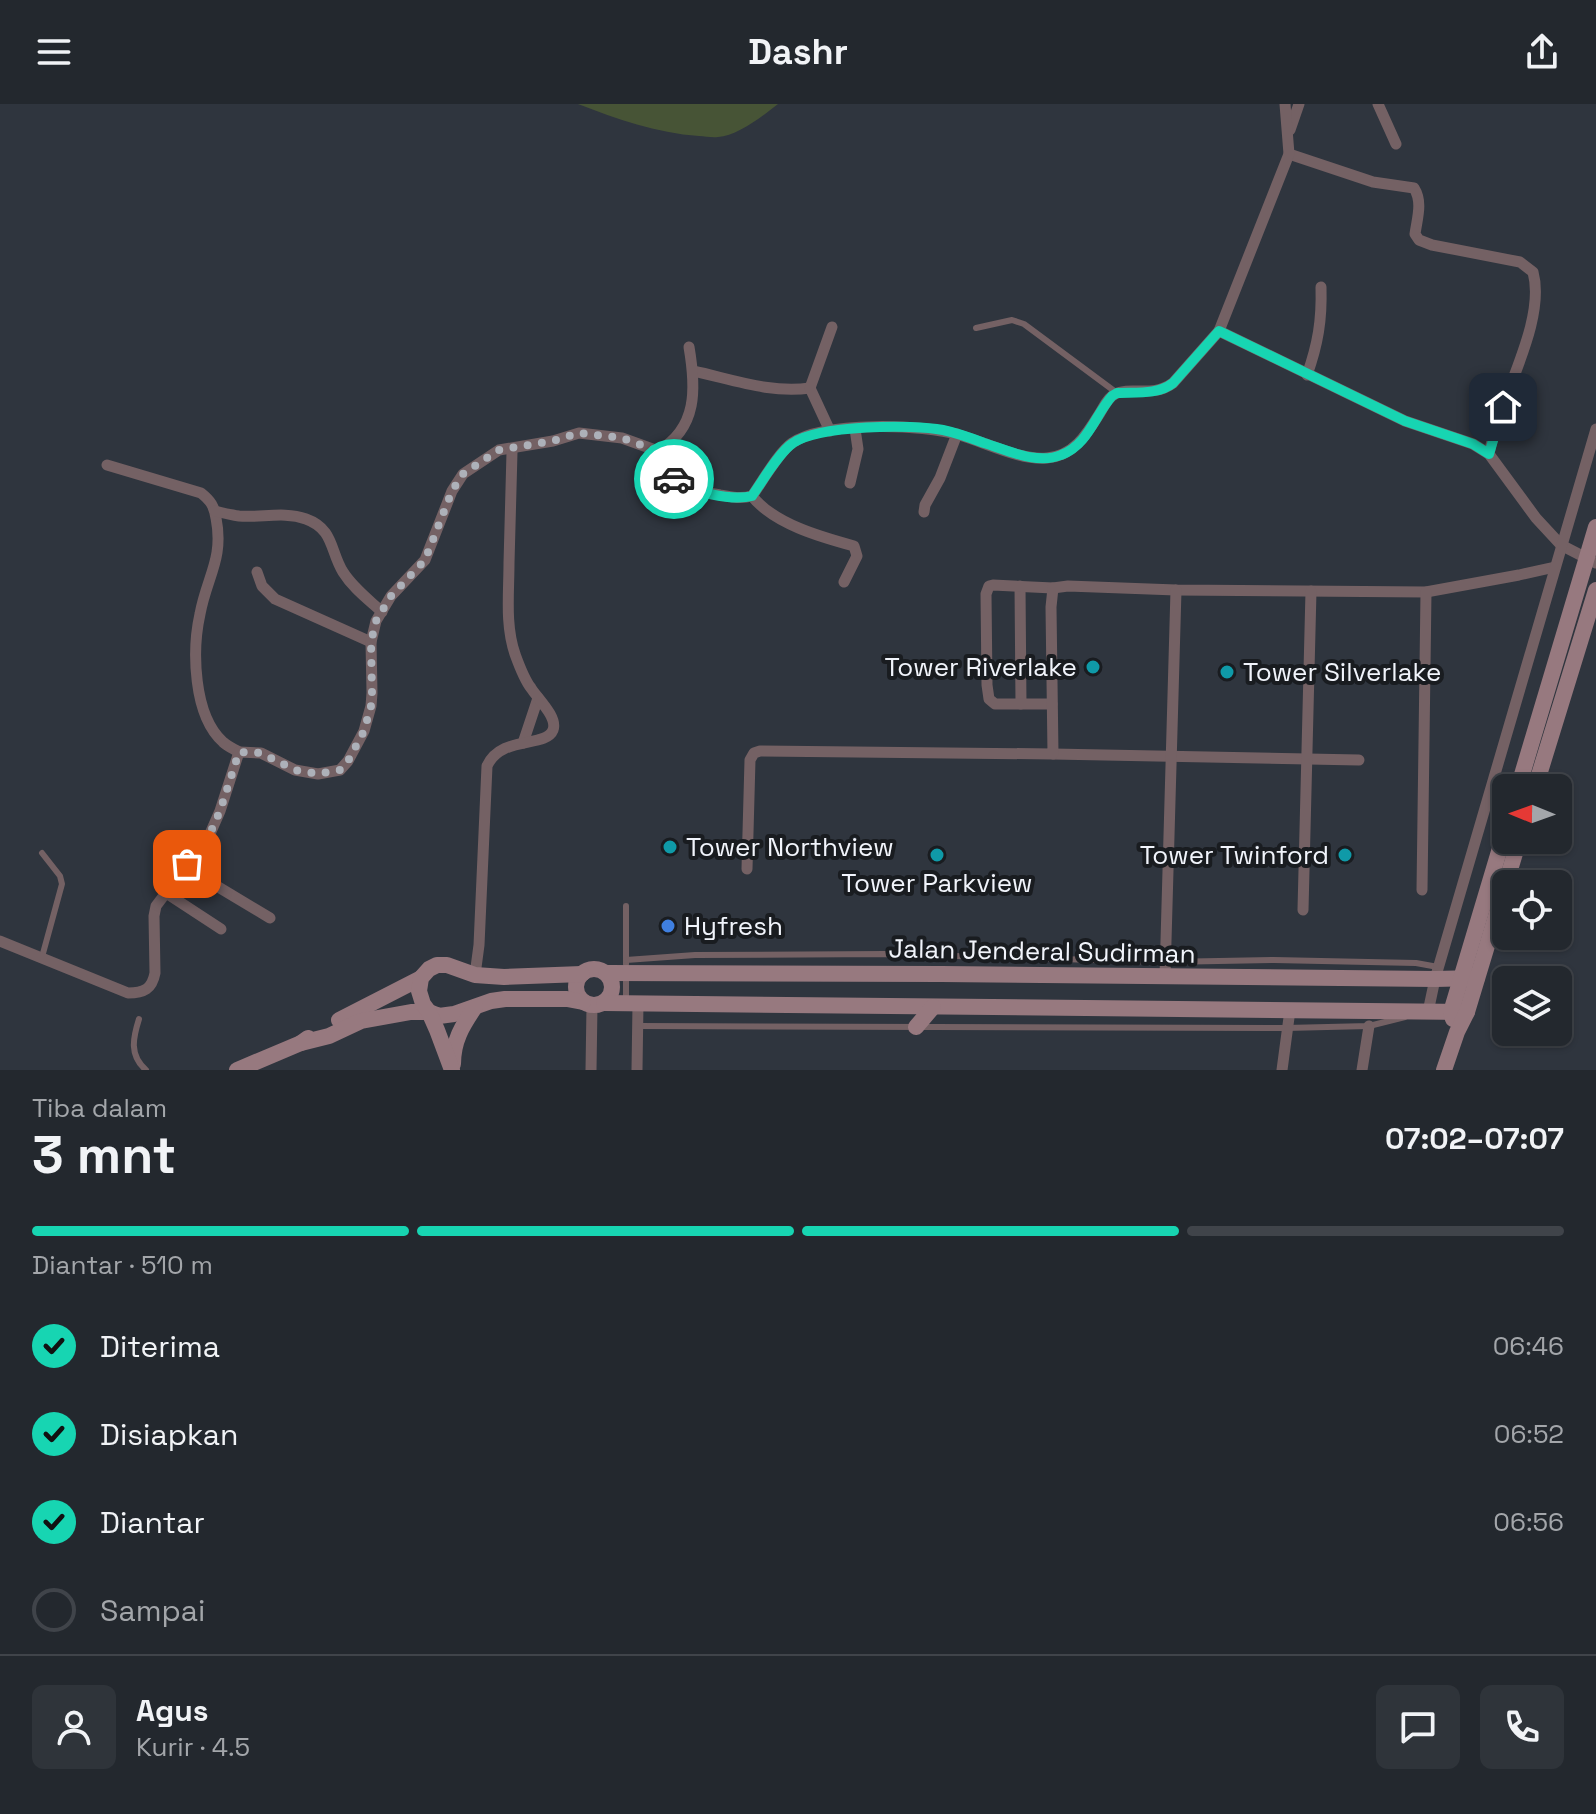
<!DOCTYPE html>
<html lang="id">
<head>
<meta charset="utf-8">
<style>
  body { margin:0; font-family:"Space Grotesk",sans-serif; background:#2f343a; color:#f1f3f6; height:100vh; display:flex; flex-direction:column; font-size:30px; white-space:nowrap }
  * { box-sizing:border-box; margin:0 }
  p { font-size:26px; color:#a3a6aa }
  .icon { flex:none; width:44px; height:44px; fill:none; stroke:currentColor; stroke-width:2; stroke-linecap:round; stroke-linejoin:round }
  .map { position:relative; height:966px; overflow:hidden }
  .drawer { display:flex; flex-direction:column; background:#23282e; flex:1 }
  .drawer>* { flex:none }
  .needle { width:52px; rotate:271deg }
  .buttons { position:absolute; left:1492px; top:670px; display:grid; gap:16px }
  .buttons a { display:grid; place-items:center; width:80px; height:80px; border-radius:12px; background:#23282e; box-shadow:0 2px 6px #0004,0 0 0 2px #40444a; font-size:40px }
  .pin { position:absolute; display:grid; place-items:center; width:68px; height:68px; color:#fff; margin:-34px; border-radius:16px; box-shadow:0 4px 12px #0006 }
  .courier { position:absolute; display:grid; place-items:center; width:80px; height:80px; margin:-40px; border:6px solid #17d5b2; border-radius:50%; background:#fff; color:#222; box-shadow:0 2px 10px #0007 }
  .overview em { font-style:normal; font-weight:700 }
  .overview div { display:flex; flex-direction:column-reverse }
  .overview { display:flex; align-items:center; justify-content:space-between; height:136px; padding:0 32px }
  h1 { font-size:52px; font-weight:700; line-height:60px }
  .bar { display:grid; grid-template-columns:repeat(4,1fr); gap:12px 8px; align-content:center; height:96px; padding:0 32px }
  .bar i { height:10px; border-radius:6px; background:#40444a }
  .bar .on { background:#17d5b2 }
  .bar p { grid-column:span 4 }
  .line { display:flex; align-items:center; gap:20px; padding:0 32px; border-top:2px solid #40444a }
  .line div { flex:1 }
  .round { display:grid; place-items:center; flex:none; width:84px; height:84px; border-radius:12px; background:#2f343a }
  ol { padding:0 32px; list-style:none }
  li { display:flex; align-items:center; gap:24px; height:88px }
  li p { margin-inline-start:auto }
  li .icon { padding:8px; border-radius:50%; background:#17d5b2; color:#111; stroke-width:4 }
  li:last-child { color:#a3a6aa }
  li i { width:44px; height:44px; border:4px solid #40444a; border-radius:50% }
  header { display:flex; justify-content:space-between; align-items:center; height:104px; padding:0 32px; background:#23282e; font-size:36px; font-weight:700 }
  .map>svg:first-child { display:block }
  .green { fill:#475436 }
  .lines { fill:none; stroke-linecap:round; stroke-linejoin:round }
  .lane { stroke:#746164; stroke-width:6 }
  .street { stroke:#746164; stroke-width:11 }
  .secondary { stroke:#97797f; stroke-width:16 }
  .done { stroke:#adb1b9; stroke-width:8; stroke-dasharray:0 14.4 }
  .route { stroke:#17d5b2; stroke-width:10 }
  .culture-dot { fill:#0f9aa8; stroke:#191c20; stroke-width:3 }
  .shop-dot { fill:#3f7fe0; stroke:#191c20; stroke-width:3 }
  .labels { text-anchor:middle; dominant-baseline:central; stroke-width:8; stroke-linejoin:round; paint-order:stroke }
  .poi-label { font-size:26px; fill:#f1f4fb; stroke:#191c20; text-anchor:start }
  .street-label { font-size:26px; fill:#f1f4fb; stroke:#191c20 }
</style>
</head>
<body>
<header><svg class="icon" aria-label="menu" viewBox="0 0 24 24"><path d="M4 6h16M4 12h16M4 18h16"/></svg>Dashr<svg class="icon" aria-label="share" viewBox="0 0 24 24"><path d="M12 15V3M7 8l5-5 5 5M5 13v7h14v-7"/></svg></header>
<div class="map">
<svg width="1596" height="966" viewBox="0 0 1596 966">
  <rect width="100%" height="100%" fill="#2f353e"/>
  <path class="green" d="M 578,0 L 778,0 C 763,12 737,32 718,33 C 712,34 705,32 699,32 C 656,29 617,15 578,0 Z"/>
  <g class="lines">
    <g class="lane">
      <polyline points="976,224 1012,216 1024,220 1117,289"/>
      <polyline points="626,802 626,860"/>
      <polyline points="42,853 62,780 60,772 42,749"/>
      <polyline points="626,856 695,851 885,850 1165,858 1274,856 1416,859 1438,863"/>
      <polyline points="626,896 626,871"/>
      <path d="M 139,915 C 133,934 129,951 146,966"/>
      <polyline points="638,922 1286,924 1369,922 1405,913"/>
    </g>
    <g class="street">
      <polyline points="1378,0 1396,40"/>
      <polyline points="1290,26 1299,0"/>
      <path d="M 1289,50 L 1373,78 L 1414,84 C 1423,98 1417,115 1415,130 L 1419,136 L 1432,141 L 1520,158 L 1533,168 C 1545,212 1510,276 1497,319 C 1494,329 1491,340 1489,350"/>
      <polyline points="1219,227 1289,50 1285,0"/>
      <path d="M 693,267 C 731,275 771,290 810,284"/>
      <path d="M 1307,271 C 1318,240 1322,216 1321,183"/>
      <polyline points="830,327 810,284 832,223"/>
      <path d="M 658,347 C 698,324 696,284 689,243"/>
      <path d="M 107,361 L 201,389 C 211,397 214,402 216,414 C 224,455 207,472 200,510 C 192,546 193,611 223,638 C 227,642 234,645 239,648"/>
      <polyline points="850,379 858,345 855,325"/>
      <path d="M 752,392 C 774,420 821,433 854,442 L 857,452 L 844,478"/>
      <path d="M 215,407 C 223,409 231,411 239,412 C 261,414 284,407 306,415 C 334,425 330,447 343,468 C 353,484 368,495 382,508"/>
      <polyline points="924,408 925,401 940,374 957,330"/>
      <polyline points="257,468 262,482 275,495 371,538"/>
      <polyline points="1020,482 1021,600"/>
      <polyline points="1052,600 995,600 989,595 987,581 986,490 989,482 993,481 1053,484"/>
      <polyline points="523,639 538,594"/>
      <polyline points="1053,650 1359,656"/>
      <polyline points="187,760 215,781 270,814"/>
      <polyline points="747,765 750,656 754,649 760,647 1053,650 1051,503 1053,484 1068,482 1176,486 1426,488 1519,471 1555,463"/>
      <polyline points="1422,786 1426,488"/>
      <polyline points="166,789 221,825"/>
      <polyline points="1303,806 1311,487"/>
      <path d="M 0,837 L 128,889 C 144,889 152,885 155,869 L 154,812 L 156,802 L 209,732 L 220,707 L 239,648 L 261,649 L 295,666 L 318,670 L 340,666 L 348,657 L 364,627 L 371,602 L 372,589 L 371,538 L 376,517 L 391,492 L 425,456 L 452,387 L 463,370 L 499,346 L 553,337 L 579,329 L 622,334 L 658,347 C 672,382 686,384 720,391 C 731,393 741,395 752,392 C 762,378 779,348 792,339 C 824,317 924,320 959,331 C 985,338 1021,357 1047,354 C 1074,352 1087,330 1100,309 C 1104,303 1107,294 1115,290 C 1131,282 1153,294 1173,279 L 1219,227 L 1405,317 L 1473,340 L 1489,350 L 1536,414 L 1561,441 L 1596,459"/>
      <path d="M 475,871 L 479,841 L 487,662 C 501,631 546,644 553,626 C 558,613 537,594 531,584 C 524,575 519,561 515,550 C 505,521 509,489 509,459 C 510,422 511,385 512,348"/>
      <polyline points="1165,872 1176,486"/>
      <polyline points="1428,908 1435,875 1596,325"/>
      <polyline points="591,966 592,902"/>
      <polyline points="637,966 638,900"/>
      <polyline points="1282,966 1290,906"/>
      <polyline points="1362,966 1369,922"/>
    </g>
    <g class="secondary">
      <polyline points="1518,684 1596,423"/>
      <polyline points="1535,684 1596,486"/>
      <circle cx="594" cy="883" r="18"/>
      <polyline points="606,869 941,870 1435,875 1477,874"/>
      <polyline points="604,899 1467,908"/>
      <polyline points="1453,915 1451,908 1506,724"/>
      <polyline points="339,916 421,874"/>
      <polyline points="916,923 933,903"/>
      <polyline points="301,939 329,932 361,917 411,908 429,908 439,912 454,910 491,897 505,895 567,895 583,898"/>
      <path d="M 453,960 C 453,937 462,922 475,903"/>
      <polyline points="237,966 301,939 308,934"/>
      <polyline points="452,966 437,926 429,908 423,900 419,887 421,874 429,865 437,861 447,861 475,871 504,873 582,870"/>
      <polyline points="1444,966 1457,928 1467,908 1519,736"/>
    </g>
  </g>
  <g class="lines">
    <polyline class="done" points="187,760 209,732 220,707 239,648 261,649 295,666 318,670 340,666 348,657 364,627 371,602 372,589 371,538 376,517 391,492 425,456 452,387 463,370 499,346 553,337 579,329 622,334 658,347 666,366 674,375"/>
    <path class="route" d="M 674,375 C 689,388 732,397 752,392 C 762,378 779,348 793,339 C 819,321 912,320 943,326 C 957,329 971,334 984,339 C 1007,346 1037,361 1061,351 C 1088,341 1095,311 1112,292 L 1117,289 C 1135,288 1158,291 1173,279 L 1219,227 L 1405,317 L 1473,340 L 1489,350 L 1503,303"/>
  </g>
  <g class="culture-dot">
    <circle cx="1093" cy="563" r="8"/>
    <circle cx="1227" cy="568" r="8"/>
    <circle cx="670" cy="743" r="8"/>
    <circle cx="937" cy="751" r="8"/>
    <circle cx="1345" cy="751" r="8"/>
  </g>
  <circle class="shop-dot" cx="668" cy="822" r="8"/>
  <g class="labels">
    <g class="poi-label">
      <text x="1077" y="563" text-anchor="end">Tower Riverlake</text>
      <text x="1243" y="568">Tower Silverlake</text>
      <text x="686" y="743">Tower Northview</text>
      <text x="1329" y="751" text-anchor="end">Tower Twinford</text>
      <text x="937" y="779" text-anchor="middle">Tower Parkview</text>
      <text x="684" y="822">Hyfresh</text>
    </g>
    <g class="street-label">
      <text transform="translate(1042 847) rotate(1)">Jalan Jenderal Sudirman</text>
    </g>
  </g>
</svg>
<div class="buttons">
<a><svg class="needle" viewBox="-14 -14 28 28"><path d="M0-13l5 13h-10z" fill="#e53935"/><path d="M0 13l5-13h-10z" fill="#a3a6aa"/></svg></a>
<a><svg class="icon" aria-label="locate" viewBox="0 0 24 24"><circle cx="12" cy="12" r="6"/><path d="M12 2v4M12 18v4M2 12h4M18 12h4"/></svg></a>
<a><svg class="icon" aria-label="layers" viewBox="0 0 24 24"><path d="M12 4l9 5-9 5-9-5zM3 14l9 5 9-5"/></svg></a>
</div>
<div class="pin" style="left:187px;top:760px;background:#ea580c"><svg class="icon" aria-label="bag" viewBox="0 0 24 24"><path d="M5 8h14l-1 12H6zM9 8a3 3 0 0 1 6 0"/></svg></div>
<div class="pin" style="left:1503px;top:303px;background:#1f2937"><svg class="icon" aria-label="home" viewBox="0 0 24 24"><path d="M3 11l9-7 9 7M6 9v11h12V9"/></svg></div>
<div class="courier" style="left:674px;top:375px"><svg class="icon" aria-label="car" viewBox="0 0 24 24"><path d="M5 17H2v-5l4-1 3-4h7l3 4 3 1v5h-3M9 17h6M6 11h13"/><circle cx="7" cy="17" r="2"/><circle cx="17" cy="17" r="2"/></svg></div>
</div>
<section class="drawer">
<div class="overview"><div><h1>3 mnt</h1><p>Tiba dalam</p></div><em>07:02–07:07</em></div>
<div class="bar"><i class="on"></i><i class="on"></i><i class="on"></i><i></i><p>Diantar · 510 m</p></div>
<ol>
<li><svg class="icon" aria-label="check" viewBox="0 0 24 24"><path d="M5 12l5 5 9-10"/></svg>Diterima<p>06:46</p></li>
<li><svg class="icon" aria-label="check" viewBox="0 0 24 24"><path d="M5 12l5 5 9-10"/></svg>Disiapkan<p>06:52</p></li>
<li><svg class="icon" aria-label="check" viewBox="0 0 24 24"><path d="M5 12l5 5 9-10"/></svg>Diantar<p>06:56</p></li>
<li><i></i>Sampai</li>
</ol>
<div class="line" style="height:144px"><a class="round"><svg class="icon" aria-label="person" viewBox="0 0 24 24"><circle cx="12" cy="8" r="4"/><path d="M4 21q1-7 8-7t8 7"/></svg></a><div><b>Agus</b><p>Kurir · 4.5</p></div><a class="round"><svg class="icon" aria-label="chat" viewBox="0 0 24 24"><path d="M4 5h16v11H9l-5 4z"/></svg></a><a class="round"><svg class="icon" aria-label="phone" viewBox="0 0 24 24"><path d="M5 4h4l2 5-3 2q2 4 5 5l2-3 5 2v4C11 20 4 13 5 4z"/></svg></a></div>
</section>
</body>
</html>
